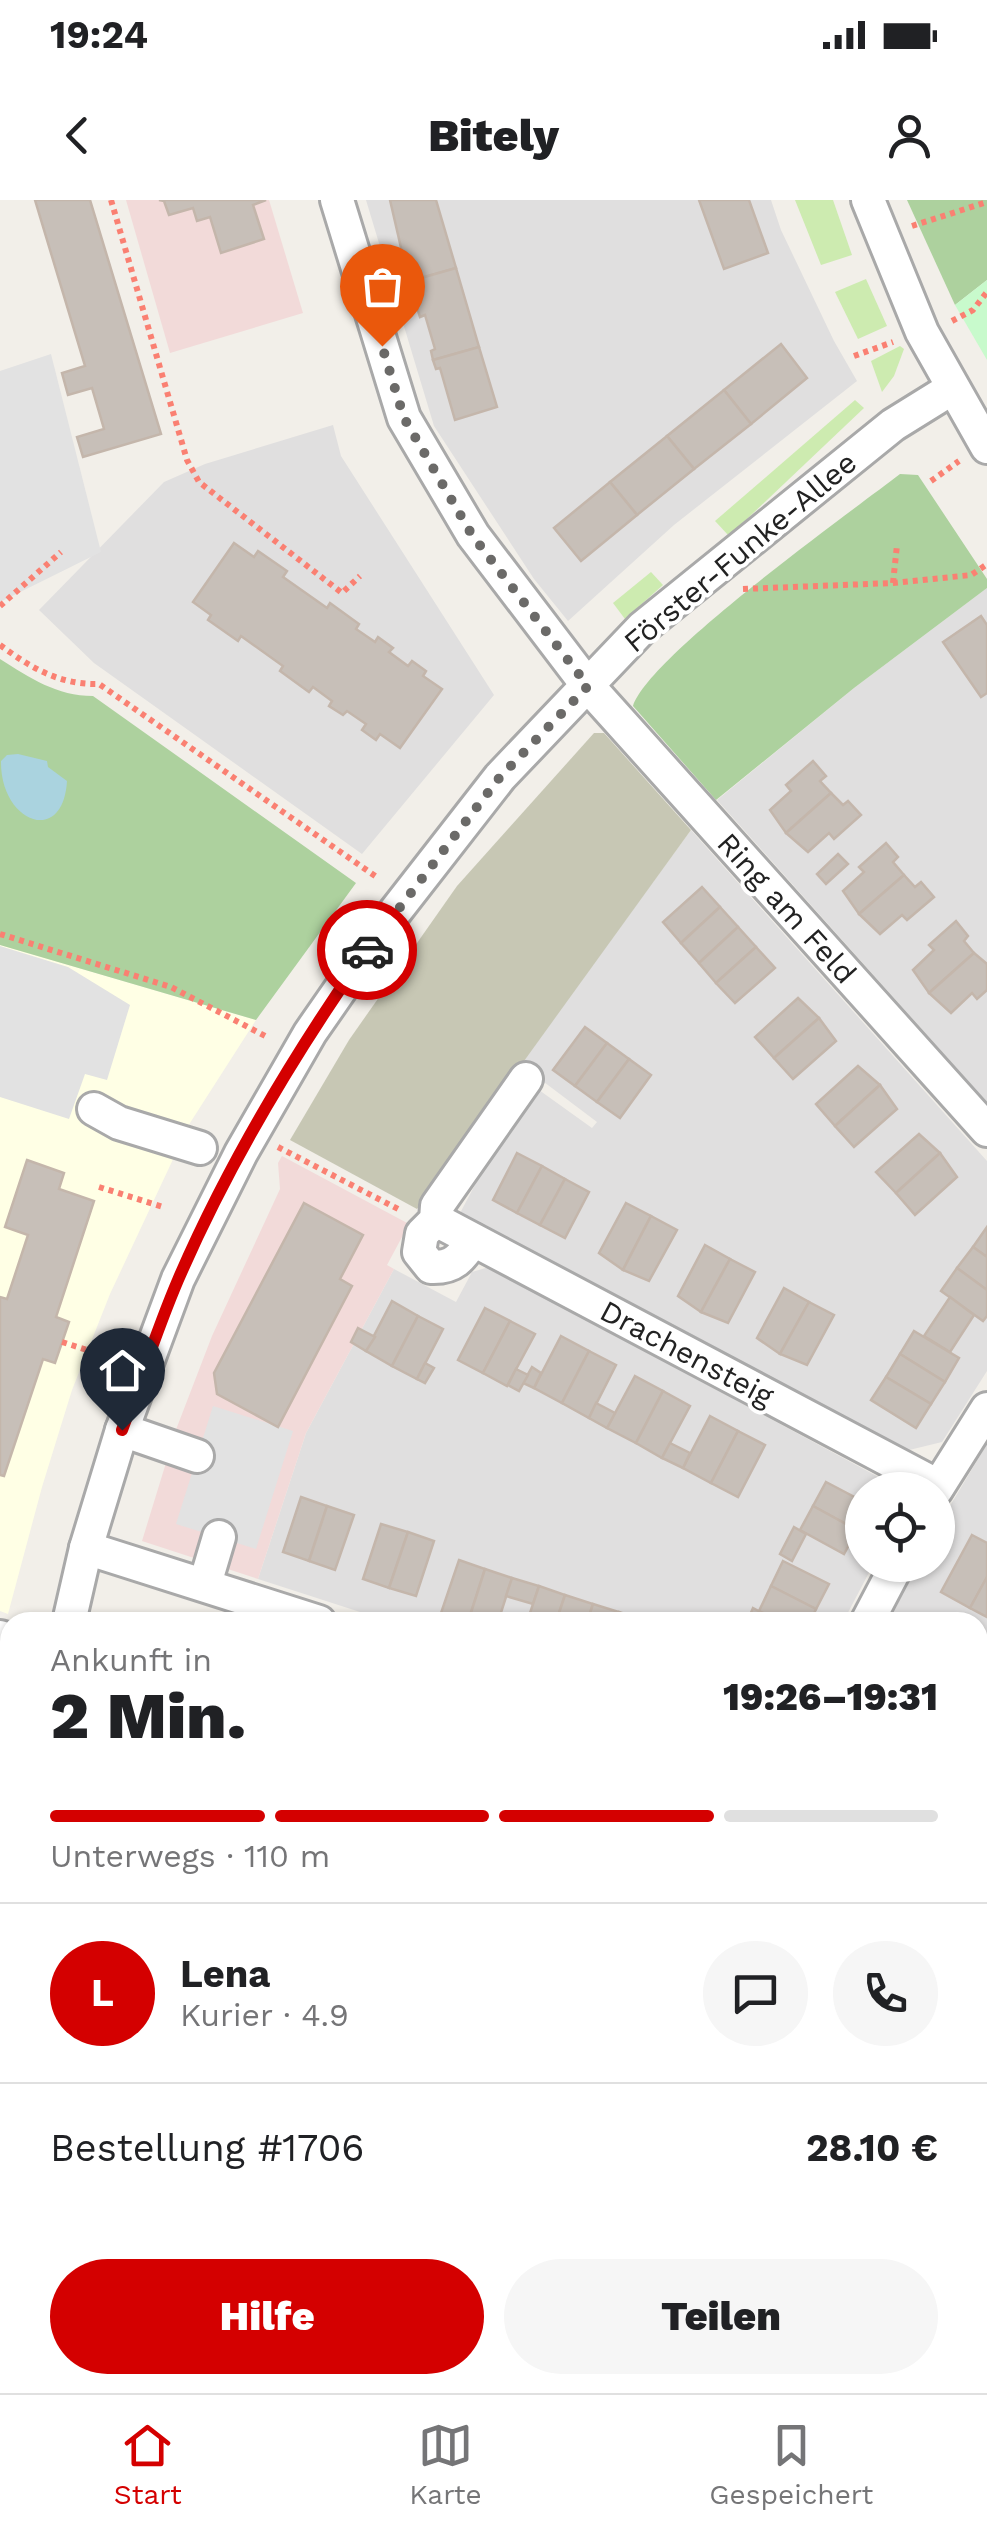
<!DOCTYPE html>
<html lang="de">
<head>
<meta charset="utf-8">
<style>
  body { margin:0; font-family:"Work Sans",sans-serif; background:#f6f6f6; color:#202124; height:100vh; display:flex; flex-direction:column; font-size:38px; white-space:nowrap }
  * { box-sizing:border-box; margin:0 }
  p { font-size:32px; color:#757577 }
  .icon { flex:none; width:55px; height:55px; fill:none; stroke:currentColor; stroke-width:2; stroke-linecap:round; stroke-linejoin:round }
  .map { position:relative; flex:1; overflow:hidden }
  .side { position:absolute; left:0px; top:1412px; width:988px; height:782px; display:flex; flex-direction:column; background:#fff; border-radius:30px 30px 0 0; box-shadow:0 2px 8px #0004 }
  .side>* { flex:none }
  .buttons { position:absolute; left:845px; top:1272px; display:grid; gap:20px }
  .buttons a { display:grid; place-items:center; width:110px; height:110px; border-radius:50%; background:#fff; box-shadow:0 2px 8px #0004; font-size:50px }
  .pin { position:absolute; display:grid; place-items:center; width:85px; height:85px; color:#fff; margin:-102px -42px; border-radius:50% 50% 50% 0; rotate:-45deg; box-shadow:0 0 10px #0007 }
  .pin .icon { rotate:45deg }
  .courier { position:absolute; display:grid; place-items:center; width:100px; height:100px; margin:-50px; border:8px solid #d40000; border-radius:50%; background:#fff; color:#222; box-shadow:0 2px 12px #0007 }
  .head em { font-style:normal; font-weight:800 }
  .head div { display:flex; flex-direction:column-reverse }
  .head { display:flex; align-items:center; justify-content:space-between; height:170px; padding:0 50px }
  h1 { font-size:65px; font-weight:800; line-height:75px }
  .bar { display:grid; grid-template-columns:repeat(4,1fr); gap:15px 10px; align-content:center; height:120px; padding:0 50px }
  .bar i { height:12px; border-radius:8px; background:#e0e0e0 }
  .bar .selected { background:#d40000 }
  .bar p { grid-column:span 4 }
  .line { display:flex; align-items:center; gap:25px; padding:0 50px; border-top:2px solid #e0e0e0 }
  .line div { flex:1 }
  .round { display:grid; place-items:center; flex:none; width:105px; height:105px; border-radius:52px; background:#f6f6f6 }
  .primary-button { display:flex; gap:20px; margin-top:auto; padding:20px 50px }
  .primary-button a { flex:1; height:115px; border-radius:60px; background:#d40000; color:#fff; font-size:40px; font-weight:800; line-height:115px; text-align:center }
  .primary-button a+a { background:#f6f6f6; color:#202124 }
  .status { display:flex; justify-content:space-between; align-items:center; height:70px; padding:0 50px; background:#fff; direction:ltr }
  .status svg { height:28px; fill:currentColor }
  header { display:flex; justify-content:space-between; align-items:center; height:130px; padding:0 50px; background:#fff; font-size:45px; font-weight:800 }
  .tabs { display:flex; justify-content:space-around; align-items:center; height:140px; border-top:2px solid #e0e0e0; background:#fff; font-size:28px; color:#757577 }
  .tabs a { display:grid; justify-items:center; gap:5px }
  .tabs .selected { color:#d40000 }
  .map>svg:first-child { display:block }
  .residential { fill:#e0dfdf }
  .commercial { fill:#f2dad9 }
  .education { fill:#ffffe5 }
  .construction { fill:#c7c7b4 }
  .grass { fill:#cdebb0 }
  .forest { fill:#add19e }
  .park { fill:#c8facc }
  .parking { fill:#e2e2e2 }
  .water { fill:#aad3df }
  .building { fill:#c7bfb8; stroke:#c4b6ab; stroke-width:2.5 }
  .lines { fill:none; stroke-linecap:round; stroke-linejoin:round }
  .minor-casing { stroke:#a9a9a9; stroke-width:38 }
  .path { stroke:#fa8072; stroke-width:6; stroke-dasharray:5 5; stroke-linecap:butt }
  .minor { stroke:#fff; stroke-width:32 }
  .done { stroke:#6b6a68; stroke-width:10; stroke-dasharray:0 18 }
  .route { stroke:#d40000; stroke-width:12 }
  .labels { text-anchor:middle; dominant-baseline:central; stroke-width:8; stroke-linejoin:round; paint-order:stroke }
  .street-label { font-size:30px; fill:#222; stroke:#fff }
</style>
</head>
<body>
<div class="status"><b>19:24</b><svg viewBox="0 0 49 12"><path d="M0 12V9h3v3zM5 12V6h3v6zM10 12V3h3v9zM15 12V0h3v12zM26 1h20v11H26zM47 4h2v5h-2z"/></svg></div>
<header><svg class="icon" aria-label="back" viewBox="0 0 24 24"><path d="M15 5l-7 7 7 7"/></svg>Bitely<svg class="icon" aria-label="person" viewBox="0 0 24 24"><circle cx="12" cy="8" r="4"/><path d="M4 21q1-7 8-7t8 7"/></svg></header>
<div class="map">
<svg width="987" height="2193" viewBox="0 0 987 2193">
  <rect width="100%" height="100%" fill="#f2efe9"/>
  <g class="residential">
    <polygon points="366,0 771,0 781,30 834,141 857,181 674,325 568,421 534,379 434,226"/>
    <polygon points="333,225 341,256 494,495 362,654 94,463 39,410 164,282 205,264"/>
    <polygon points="987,388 987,902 717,600 854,488"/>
    <polygon points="691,630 987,961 987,1171 942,1242 901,1252 459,1015 485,966 539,890 592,928 597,922 520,864"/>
    <polygon points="489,1067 884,1280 887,1290 862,1290 862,1365 873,1365 843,1422 391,1422 258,1379 306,1233 394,1069 456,1102 472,1072"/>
    <polygon points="987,1244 987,1977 978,1974 978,1422 886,1422 917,1365 938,1365 938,1326"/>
    <polygon points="978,1994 987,1996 987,2100 978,2155"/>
    <polygon points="810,2185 973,2185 971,2193 809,2193"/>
  </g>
  <g class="commercial">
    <polygon points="126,0 269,0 303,113 170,153"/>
    <polygon points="282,956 409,1024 387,1065 394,1069 306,1233 258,1379 142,1341 177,1227 212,1136 280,989 278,963"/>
  </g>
  <polygon class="education" points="0,745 256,820 190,923 110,1094 72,1190 42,1287 8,1414 0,1411"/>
  <polygon class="construction" points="594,533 604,533 691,630 417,1009 290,940 349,840 457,686"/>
  <g class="grass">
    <polygon points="795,0 833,0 852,55 821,65"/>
    <polygon points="866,79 887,126 858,139 835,92"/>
    <polygon points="900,146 904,149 894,176 882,192 871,161"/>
    <polygon points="855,200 864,208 729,336 715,321"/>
    <polygon points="651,372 663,385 625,419 613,403"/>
  </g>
  <g class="forest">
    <polygon points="907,0 987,0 987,80 955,105"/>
    <path d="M 900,274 L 918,275 L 987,379 L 987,388 L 854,488 L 716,600 L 633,506 C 649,456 848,314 900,274 Z"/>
    <path d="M 0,459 C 30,478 57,496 93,496 L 356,683 L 256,820 L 0,745 Z"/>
    <polygon points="629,2185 747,2185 810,2191 628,2193"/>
  </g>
  <g class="park">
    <polygon points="987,80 987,160 955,105"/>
    <polygon points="0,2111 10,2112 10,2185 629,2185 628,2193 0,2193"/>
  </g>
  <g class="parking">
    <polygon points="51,154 101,352 0,402 0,171"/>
    <polygon points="0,746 68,767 130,805 107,880 85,874 69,919 0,897"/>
    <polygon points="213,1206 293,1231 256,1349 176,1324"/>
  </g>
  <path class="water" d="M 18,554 L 47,561 L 48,567 L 67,581 C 63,647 0,622 1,561 L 7,555 Z"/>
  <g class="building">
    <polygon points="35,0 90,0 161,234 83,257 77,237 104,229 92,188 68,195 62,173 85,166"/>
    <polygon points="159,0 266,0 253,5 264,39 221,53 210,17 197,21 193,8 169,15 164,1"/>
    <polygon points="390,0 436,0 456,68 414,80 409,64 405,65"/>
    <polygon points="699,0 749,0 768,53 724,69"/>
    <polygon points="456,68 479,147 433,160 431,151 435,149 425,115 420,117 414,98 419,96 414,80"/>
    <polygon points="781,144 807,178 751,224 724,190"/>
    <polygon points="479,147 497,207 455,220 440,168 436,169 433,160"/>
    <polygon points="724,190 751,224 694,269 667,236"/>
    <polygon points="667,236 694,269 637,315 610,282"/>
    <polygon points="610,282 637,315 581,361 554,328"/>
    <polygon points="234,343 254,357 258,351 287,371 283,377 327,408 330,403 359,424 356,429 375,442 378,437 393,448 389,452 408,466 412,461 426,471 423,476 442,489 400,548 380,534 376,540 362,530 366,524 347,511 343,515 329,506 332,501 313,487 309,492 280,471 283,466 241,436 238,441 208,420 211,415 193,402"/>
    <polygon points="981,416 987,425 987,493 981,497 943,442"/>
    <polygon points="813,561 826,576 820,581 831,593 786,633 770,610 791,591 786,585"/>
    <polygon points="831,593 843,605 848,601 861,615 834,639 829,633 808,652 786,633"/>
    <polygon points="886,643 898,657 893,662 904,675 859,714 843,691 864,672 859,667"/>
    <polygon points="838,654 848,664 826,684 817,674"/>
    <polygon points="904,675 915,687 921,682 934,697 907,720 902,715 880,734 859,714"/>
    <polygon points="702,687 720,707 681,743 663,722"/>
    <polygon points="720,707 738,727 699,763 681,743"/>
    <polygon points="956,721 968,736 964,741 974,753 929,793 913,770 934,750 929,745"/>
    <polygon points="738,727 756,747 716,783 699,763"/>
    <polygon points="756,747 775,768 735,803 716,783"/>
    <polygon points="974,753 987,764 987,790 977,799 972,793 951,813 929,793"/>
    <polygon points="798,798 819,818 774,858 755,837"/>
    <polygon points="819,818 836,841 793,879 774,858"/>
    <polygon points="585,827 607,843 575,886 553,870"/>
    <polygon points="607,843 629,859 597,902 575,886"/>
    <polygon points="629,859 651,875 620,918 597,902"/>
    <polygon points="858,866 880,885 835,926 816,904"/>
    <polygon points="880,885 897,909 854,947 835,926"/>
    <polygon points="919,934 940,953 896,993 876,972"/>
    <polygon points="517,953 542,966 517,1013 493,1000"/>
    <polygon points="940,953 957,977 915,1015 896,993"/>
    <polygon points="27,960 64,973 59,989 94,1001 56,1117 69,1122 55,1163 43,1159 4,1276 0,1275 0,1097 7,1099 28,1035 5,1027"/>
    <polygon points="542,966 565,979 540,1025 517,1013"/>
    <polygon points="565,979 589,992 565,1038 540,1025"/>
    <polygon points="304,1003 363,1035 340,1079 352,1086 278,1227 217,1194 214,1173"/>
    <polygon points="626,1003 651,1016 623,1070 599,1053"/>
    <polygon points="651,1016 677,1030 649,1081 623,1070"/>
    <polygon points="987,1027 987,1057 973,1047"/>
    <polygon points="705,1045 730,1059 701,1112 678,1096"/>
    <polygon points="973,1047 987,1057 987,1090 957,1068"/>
    <polygon points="730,1059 755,1072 728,1123 701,1112"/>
    <polygon points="957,1068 987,1090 987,1116 983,1121 941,1091"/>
    <polygon points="784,1088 809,1102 780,1154 757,1138"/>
    <polygon points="950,1097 974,1115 950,1152 924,1136"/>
    <polygon points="392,1101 418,1116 392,1166 366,1151"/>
    <polygon points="809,1102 834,1115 807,1165 780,1154"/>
    <polygon points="485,1108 510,1121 483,1173 458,1160"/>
    <polygon points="418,1116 443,1129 417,1179 392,1166"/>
    <polygon points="510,1121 535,1134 507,1186 483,1173"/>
    <polygon points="358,1128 375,1137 366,1151 351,1142"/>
    <polygon points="914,1131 959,1158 945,1182 900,1154"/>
    <polygon points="561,1136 589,1151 562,1203 534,1188"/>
    <polygon points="589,1151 616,1165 589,1218 562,1203"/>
    <polygon points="900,1154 945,1182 931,1204 886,1177"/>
    <polygon points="425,1163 434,1168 425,1183 417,1179"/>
    <polygon points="532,1167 541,1173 534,1188 523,1183"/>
    <polygon points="516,1169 528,1175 519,1191 508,1185"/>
    <polygon points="635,1176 663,1191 636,1243 607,1228"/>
    <polygon points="886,1177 931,1204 916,1228 871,1200"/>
    <polygon points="663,1191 690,1206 662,1258 636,1243"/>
    <polygon points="596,1203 615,1213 607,1228 589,1218"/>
    <polygon points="710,1216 738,1231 711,1283 683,1268"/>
    <polygon points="738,1231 765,1245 738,1297 711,1283"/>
    <polygon points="670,1243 690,1253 683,1268 662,1258"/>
    <polygon points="826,1282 862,1301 862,1320 857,1330 813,1306"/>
    <polygon points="301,1297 327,1306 309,1361 283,1352"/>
    <polygon points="327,1306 354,1315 335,1370 309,1361"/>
    <polygon points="813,1306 857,1330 844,1354 800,1330"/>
    <polygon points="381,1324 408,1332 389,1388 363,1379"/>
    <polygon points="794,1327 806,1334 792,1361 780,1354"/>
    <polygon points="408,1332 434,1341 416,1396 389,1388"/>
    <polygon points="972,1335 987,1343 987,1377 970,1408 941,1392"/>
    <polygon points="459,1360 485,1369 468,1422 440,1416"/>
    <polygon points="783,1361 829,1384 816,1409 771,1386"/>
    <polygon points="485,1369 512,1378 498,1422 468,1422"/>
    <polygon points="987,1377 987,1417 970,1408"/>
    <polygon points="512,1378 539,1386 533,1404 506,1396"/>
    <polygon points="539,1386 565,1395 556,1422 527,1422"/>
    <polygon points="771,1386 816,1409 810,1422 782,1422 759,1411"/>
    <polygon points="565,1395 593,1404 587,1422 556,1422"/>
    <polygon points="593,1404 619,1412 616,1422 588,1420"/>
    <polygon points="753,1408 766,1415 763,1422 747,1422"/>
    <polygon points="619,1412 645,1421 645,1422 616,1422"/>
    <polygon points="132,1414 139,1414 166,1422 130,1422"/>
    <polygon points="978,1879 987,1882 987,1928 978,1925"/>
    <polygon points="904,2185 930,2185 929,2193 904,2193"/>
  </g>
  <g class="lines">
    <defs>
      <g id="minor">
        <polyline points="337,0 404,218 473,335 588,486 987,930"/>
        <polyline points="868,0 922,132 987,247"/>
        <polyline points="94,909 119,923 200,948"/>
        <polyline points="436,1020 938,1286"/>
        <path d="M 473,1040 C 461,1058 454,1068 431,1067 L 419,1052 L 422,1034 L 436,1020 L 437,1006 L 526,879"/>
        <polyline points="122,1230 197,1256"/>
        <polyline points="936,1290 987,1209"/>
        <polyline points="86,1348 319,1422"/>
        <polyline points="205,1384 219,1337"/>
        <polyline points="69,1422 86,1348 122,1230 178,1079 241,953 310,833 387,722 500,577 642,428 893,225 951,189"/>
        <polyline points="867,1422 897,1365"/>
        <polyline points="0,1437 10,1440"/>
        <polyline points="0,1711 9,1698"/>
        <polyline points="0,1874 10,1836"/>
        <polyline points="0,2025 10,2026"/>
      </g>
    </defs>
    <use href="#minor" class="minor-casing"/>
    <g class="path">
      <polyline points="111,0 187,260 199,282 342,393 360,376"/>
      <polyline points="912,26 987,2"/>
      <polyline points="952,121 973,110 987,92"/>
      <polyline points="854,156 893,142"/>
      <polyline points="931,281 959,261"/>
      <polyline points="893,383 897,345"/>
      <polyline points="743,389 893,383 971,375 986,365"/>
      <polyline points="0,406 61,352"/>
      <path d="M 0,445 C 31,468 60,485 99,484 L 378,678"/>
      <polyline points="0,734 171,787 269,838"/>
      <polyline points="278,947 400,1010"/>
      <polyline points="99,987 163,1007"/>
      <polyline points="62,1142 100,1154"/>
      <polyline points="978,1983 987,1986"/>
      <polyline points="0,2164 10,2165"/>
      <polyline points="215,2185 290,2190 289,2185"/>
    </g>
    <use href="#minor" class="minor"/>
  </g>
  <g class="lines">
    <polyline class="done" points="367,750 500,577 588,486 472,335 404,218 382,146"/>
    <path class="route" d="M 122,1230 C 141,1180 157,1129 178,1080 C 228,964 295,853 367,750"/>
  </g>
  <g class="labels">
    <g class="street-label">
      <text transform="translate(740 352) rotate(-40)">Förster-Funke-Allee</text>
      <text transform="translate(787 708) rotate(48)">Ring am Feld</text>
      <text transform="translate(687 1153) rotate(28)">Drachensteig</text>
    </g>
  </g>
</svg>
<div class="buttons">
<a><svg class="icon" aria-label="locate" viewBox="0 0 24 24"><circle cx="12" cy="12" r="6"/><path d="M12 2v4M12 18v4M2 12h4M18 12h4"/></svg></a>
</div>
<div class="pin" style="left:382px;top:146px;background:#ea580c"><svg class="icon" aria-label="bag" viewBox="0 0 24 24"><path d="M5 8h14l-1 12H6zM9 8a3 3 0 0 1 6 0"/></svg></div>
<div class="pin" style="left:122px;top:1230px;background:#1f2937"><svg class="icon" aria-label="home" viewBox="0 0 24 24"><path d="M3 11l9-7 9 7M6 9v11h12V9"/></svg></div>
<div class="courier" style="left:367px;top:750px"><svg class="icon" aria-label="car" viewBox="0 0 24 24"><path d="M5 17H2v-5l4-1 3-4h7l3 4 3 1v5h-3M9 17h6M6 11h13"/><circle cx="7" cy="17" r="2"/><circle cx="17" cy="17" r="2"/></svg></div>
<section class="side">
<div class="head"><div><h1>2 Min.</h1><p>Ankunft in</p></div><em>19:26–19:31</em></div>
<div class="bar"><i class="selected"></i><i class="selected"></i><i class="selected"></i><i></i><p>Unterwegs · 110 m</p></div>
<div class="line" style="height:180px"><b class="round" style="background:#d40000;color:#fff">L</b><div><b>Lena</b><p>Kurier · 4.9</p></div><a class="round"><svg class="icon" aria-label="chat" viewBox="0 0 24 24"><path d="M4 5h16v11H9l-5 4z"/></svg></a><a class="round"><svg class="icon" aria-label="phone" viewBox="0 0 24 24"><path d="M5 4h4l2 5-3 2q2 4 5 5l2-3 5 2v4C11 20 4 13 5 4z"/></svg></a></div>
<div class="line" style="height:130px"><div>Bestellung #1706</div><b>28.10 €</b></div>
<div class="primary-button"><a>Hilfe</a><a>Teilen</a></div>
</section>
</div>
<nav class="tabs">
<a class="selected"><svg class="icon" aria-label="home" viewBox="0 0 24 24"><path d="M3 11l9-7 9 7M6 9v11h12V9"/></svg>Start</a>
<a><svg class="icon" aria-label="map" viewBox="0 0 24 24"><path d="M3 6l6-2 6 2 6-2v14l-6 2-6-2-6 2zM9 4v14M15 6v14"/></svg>Karte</a>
<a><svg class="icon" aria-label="saved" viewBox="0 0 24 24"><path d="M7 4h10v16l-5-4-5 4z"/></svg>Gespeichert</a>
</nav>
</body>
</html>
